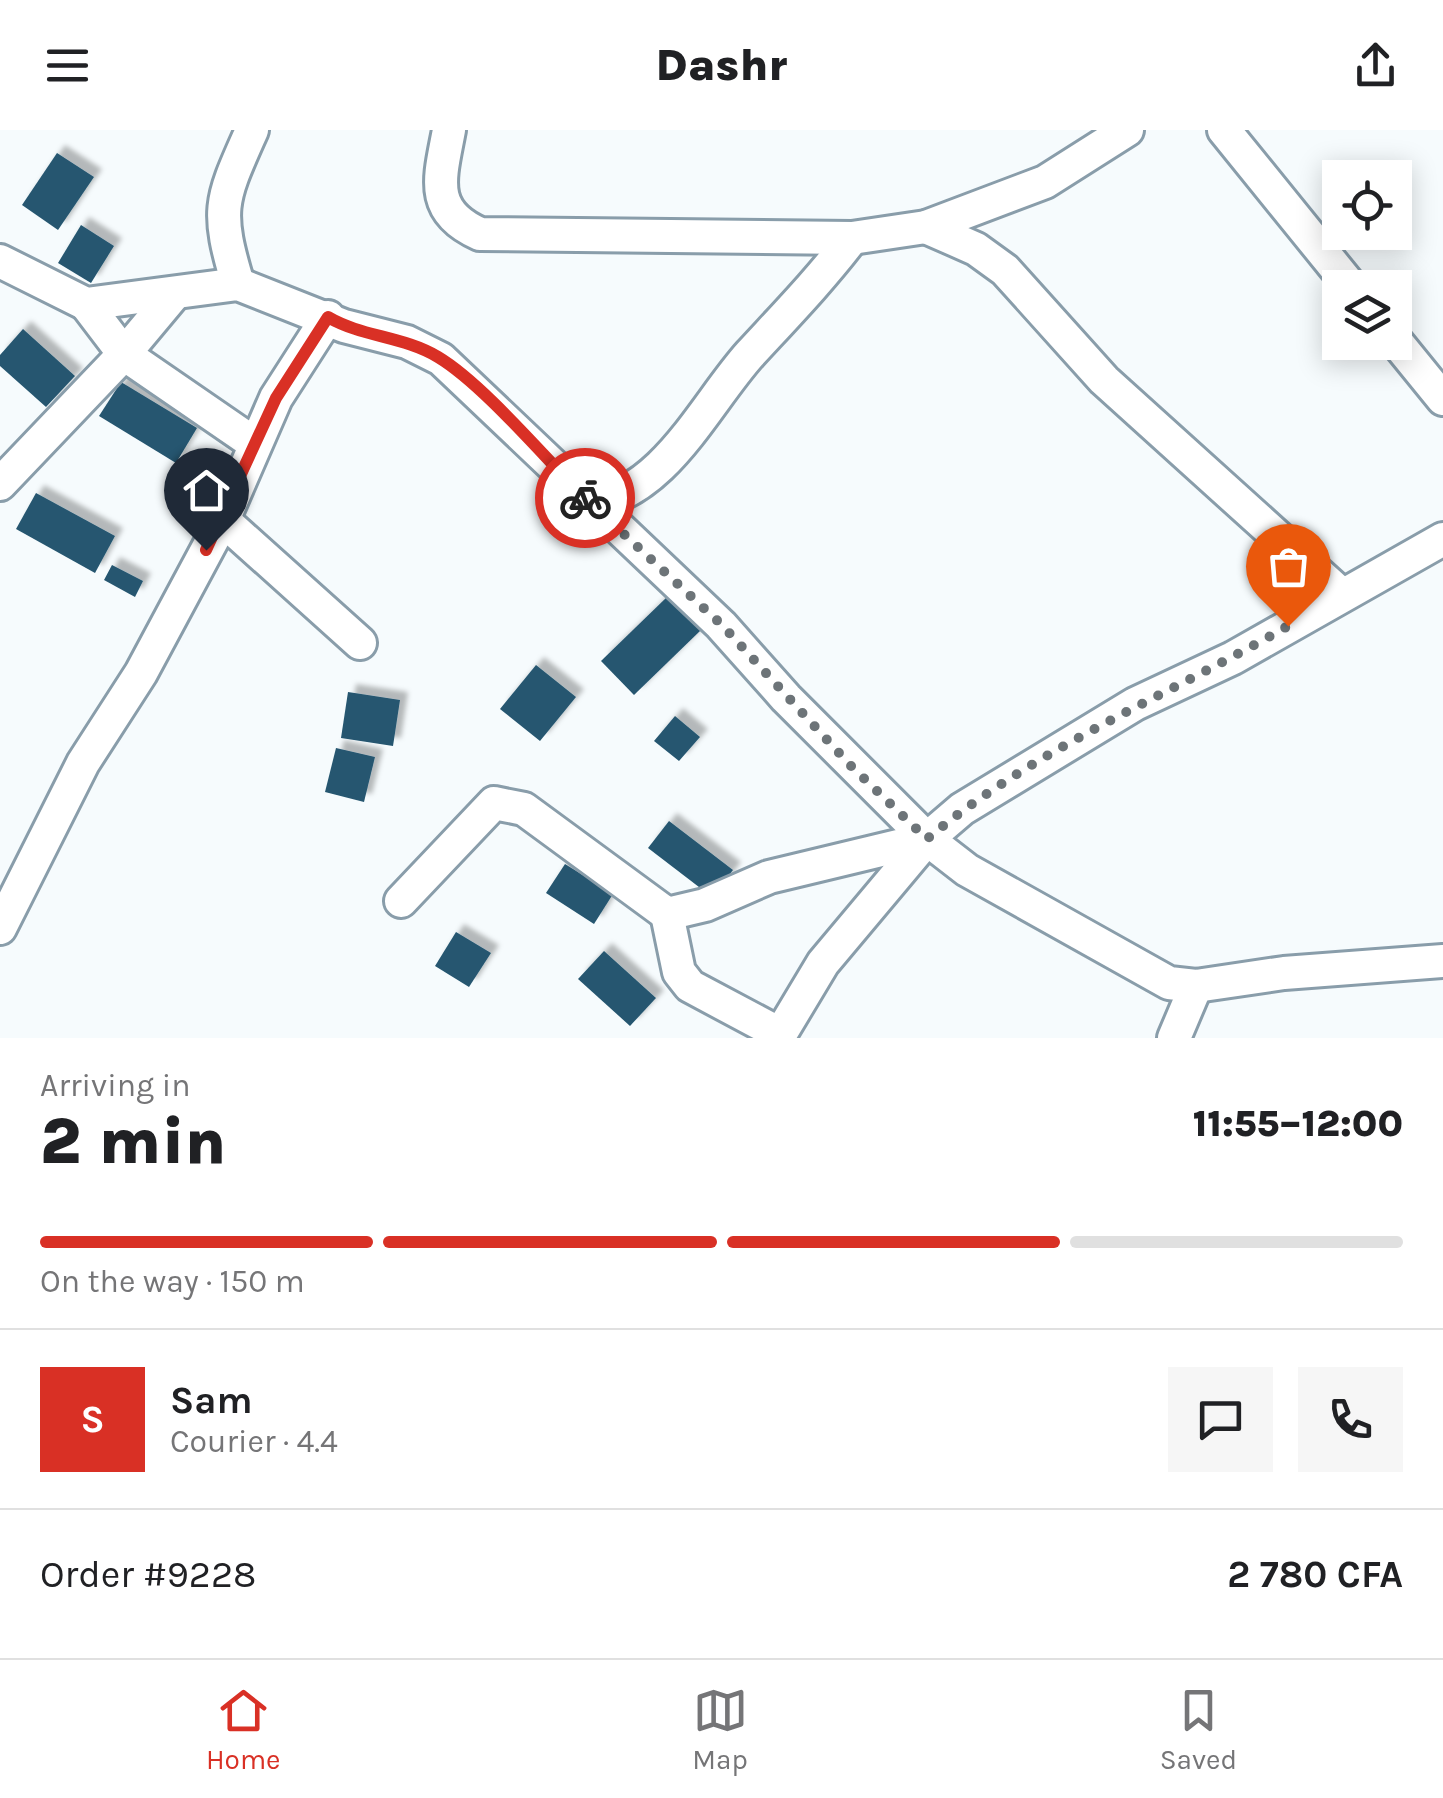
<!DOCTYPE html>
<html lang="en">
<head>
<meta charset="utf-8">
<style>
  body { margin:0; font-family:Karla,sans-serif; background:#f6f6f6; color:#202124; height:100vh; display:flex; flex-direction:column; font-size:38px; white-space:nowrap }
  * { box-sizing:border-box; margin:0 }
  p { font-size:32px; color:#757577 }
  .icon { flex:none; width:55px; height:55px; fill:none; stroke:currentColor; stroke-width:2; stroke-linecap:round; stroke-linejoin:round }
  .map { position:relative; height:908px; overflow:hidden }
  .sheet { display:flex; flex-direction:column; background:#fff; flex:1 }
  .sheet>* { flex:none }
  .buttons { position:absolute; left:1322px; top:30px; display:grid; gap:20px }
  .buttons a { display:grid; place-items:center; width:90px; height:90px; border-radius:0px; background:#fff; box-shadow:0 5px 25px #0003; font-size:50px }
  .pin { position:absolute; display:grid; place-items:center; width:85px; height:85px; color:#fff; margin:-102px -42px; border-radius:50% 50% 50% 0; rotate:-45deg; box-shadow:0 0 10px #0007 }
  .pin .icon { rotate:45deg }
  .courier { position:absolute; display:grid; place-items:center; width:100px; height:100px; margin:-50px; border:8px solid #d93025; border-radius:50%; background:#fff; color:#222; box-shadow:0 2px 12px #0007 }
  .head em { font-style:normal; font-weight:800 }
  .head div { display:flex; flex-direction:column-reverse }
  .head { display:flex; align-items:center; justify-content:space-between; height:170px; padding:0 40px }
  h1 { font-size:65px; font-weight:800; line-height:75px }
  .bar { display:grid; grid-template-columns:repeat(4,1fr); gap:15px 10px; align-content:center; height:120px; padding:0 40px }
  .bar i { height:12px; border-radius:8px; background:#e0e0e0 }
  .bar .current { background:#d93025 }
  .bar p { grid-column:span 4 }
  .line { display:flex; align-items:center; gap:25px; padding:0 40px; border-top:2px solid #e0e0e0 }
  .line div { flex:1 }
  .round { display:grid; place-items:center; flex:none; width:105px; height:105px; border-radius:0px; background:#f6f6f6 }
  header { display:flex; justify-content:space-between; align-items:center; height:130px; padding:0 40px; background:#fff; font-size:45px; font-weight:800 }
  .tab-bar { display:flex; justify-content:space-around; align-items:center; height:140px; border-top:2px solid #e0e0e0; background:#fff; font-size:28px; color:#757577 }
  .tab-bar a { display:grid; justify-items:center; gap:5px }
  .tab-bar .current { color:#d93025 }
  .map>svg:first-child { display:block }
  .building { fill:#255670; filter:url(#shadow) }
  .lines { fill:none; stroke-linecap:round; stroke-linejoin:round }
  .minor-casing { stroke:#899daa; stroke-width:38 }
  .minor { stroke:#fff; stroke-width:32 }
  .done { stroke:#6d7478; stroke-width:10; stroke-dasharray:0 18 }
  .route { stroke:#d93025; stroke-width:12 }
</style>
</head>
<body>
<header><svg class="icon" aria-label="menu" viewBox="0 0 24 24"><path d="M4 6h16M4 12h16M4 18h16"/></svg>Dashr<svg class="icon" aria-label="share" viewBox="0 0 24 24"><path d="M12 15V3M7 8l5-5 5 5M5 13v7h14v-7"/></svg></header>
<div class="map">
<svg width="1443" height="908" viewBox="0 0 1443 908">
  <defs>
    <filter id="shadow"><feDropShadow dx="8" dy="-8" stdDeviation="2.5" flood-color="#0004"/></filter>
  </defs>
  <rect width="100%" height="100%" fill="#f6fbfd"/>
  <g class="building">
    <polygon points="57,23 94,47 58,100 22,75"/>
    <polygon points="81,95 114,116 91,153 58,133"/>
    <polygon points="23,199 75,246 46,277 0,236 0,225"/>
    <polygon points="121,252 197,298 176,333 99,286"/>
    <polygon points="36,363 115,406 95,443 16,399"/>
    <polygon points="112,435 143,451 135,467 104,450"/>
    <polygon points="668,466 701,500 634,565 601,531"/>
    <polygon points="536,535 576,567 540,611 500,579"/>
    <polygon points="348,562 400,570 393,616 341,608"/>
    <polygon points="675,586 700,607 679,631 654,611"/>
    <polygon points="336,618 375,627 364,672 325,662"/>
    <polygon points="669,691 733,740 712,767 648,718"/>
    <polygon points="565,734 613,764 594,794 546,763"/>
    <polygon points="456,802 491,823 469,857 435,836"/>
    <polygon points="604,821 656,868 630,896 578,849"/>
  </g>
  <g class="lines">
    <defs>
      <g id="minor">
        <path d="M 449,0 C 440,48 428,81 480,104 L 852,108 L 926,97 L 1045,52 L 1127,0"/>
        <polyline points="1224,0 1352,158"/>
        <polyline points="926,97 976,119 1005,140 1104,250 1342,465"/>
        <polyline points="0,131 86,174 238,154 344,196 407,212 441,229 721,495 786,568 927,709 967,740 1169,853 1196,856 1284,843 1443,831"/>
        <path d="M 238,154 C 215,78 221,70 252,0"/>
        <polyline points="175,163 124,224 255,314"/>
        <polyline points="1395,210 1443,269"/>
        <polyline points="0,354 124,224 86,174"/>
        <path d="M 590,373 C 664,364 705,274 750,224 C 785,186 820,150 852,108"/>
        <polyline points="223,390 360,513"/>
        <polyline points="401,771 494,673 524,679 667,784 705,775 769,747 927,709"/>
        <polyline points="667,784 679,842 690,856 780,904"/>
        <polyline points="0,798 83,633 141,543 223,390 276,268 328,187"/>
        <polyline points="778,908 823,833 927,709 962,679 1135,574 1233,528 1443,409"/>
        <polyline points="1174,908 1196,856"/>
      </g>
    </defs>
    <use href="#minor" class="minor-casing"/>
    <use href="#minor" class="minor"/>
  </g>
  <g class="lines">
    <path class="done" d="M 585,368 L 722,495 L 851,636 L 927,709 C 1035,618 1167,566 1288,496"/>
    <path class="route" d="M 206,420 L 276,268 L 328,187 C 362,207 403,206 438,227 C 483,254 546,329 585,368"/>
  </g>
</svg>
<div class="buttons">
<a><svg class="icon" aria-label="locate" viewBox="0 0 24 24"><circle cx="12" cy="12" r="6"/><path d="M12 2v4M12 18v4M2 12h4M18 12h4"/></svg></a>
<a><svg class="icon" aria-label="layers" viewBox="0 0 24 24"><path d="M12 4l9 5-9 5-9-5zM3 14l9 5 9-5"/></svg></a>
</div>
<div class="pin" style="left:1288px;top:496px;background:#ea580c"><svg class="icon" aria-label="bag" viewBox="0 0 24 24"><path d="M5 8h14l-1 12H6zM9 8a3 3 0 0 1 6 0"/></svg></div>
<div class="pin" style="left:206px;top:420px;background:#1f2937"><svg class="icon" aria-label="home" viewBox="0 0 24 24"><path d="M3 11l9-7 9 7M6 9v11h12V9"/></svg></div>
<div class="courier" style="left:585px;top:368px"><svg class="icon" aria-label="bike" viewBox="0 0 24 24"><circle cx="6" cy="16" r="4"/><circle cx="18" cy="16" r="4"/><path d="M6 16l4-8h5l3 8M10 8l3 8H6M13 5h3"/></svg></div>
</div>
<section class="sheet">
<div class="head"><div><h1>2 min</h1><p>Arriving in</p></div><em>11:55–12:00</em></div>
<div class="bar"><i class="current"></i><i class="current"></i><i class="current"></i><i></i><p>On the way · 150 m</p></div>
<div class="line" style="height:180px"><b class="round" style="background:#d93025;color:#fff">S</b><div><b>Sam</b><p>Courier · 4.4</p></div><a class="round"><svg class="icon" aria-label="chat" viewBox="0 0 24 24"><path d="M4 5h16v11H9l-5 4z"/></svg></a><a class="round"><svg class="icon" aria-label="phone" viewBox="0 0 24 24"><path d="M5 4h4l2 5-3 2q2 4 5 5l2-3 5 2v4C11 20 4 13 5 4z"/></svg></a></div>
<div class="line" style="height:130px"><div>Order #9228</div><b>2 780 CFA</b></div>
</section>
<nav class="tab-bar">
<a class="current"><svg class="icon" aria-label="home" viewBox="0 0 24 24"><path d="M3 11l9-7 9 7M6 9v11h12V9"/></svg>Home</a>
<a><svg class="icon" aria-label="map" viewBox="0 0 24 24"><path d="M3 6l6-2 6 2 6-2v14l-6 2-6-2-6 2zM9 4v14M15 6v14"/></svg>Map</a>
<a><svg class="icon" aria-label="saved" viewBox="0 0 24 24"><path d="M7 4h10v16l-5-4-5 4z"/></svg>Saved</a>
</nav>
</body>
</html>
